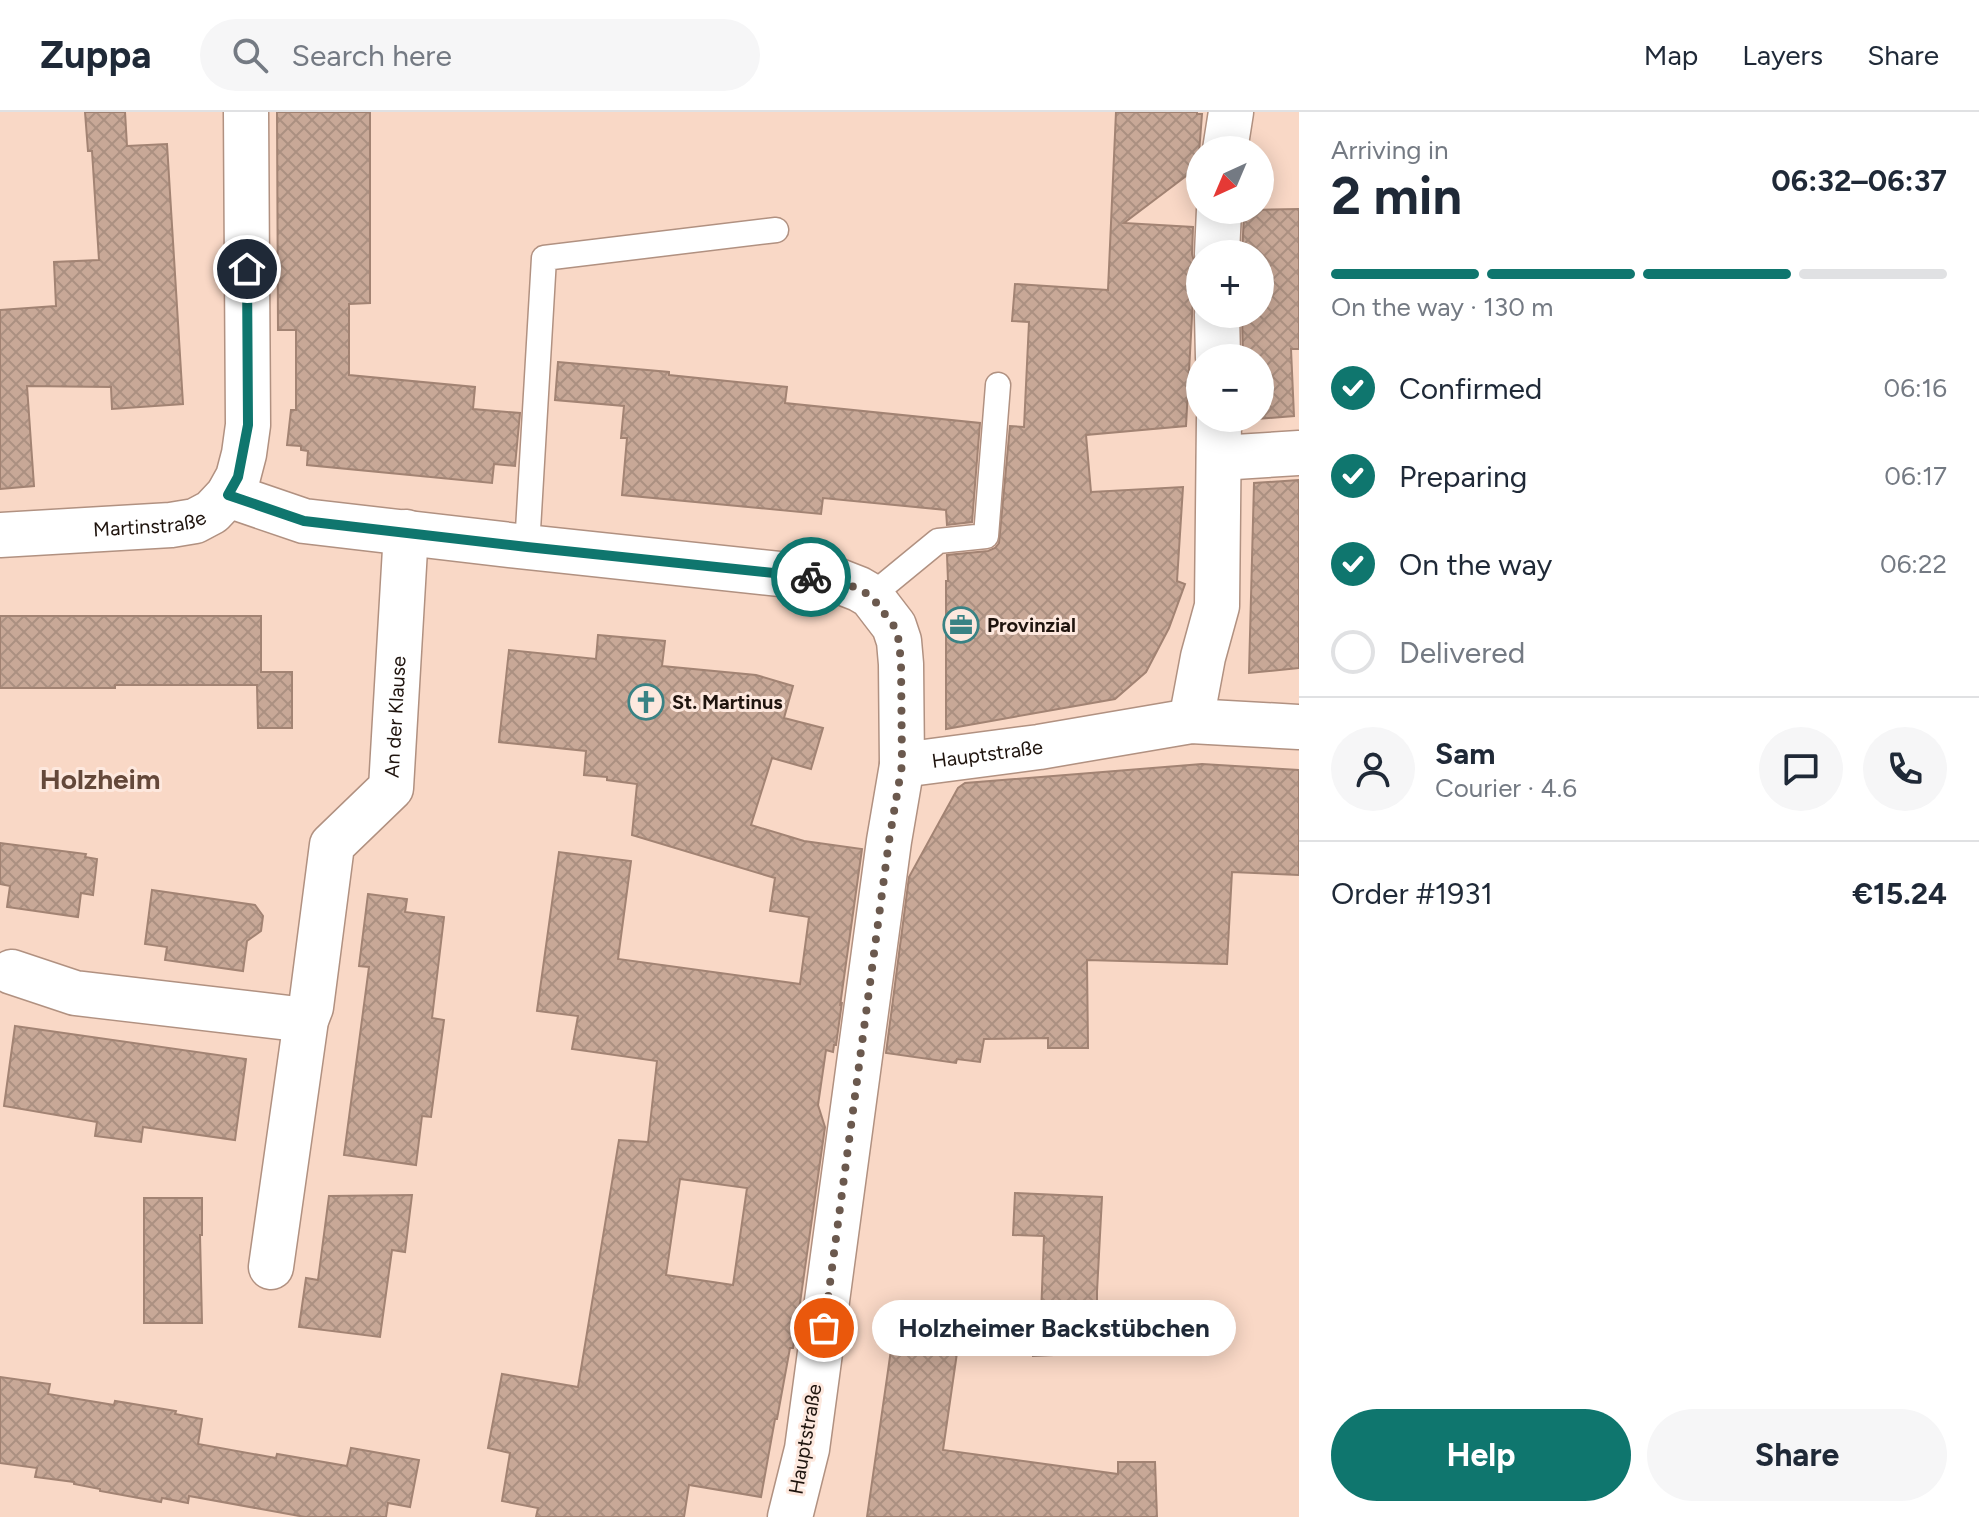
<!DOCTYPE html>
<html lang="en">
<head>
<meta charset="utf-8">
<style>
  body { margin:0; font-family:Figtree,sans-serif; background:#f6f6f7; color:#1f2937; height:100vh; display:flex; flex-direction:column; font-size:30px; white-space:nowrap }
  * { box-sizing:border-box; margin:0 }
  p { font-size:26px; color:#747a83 }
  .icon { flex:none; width:44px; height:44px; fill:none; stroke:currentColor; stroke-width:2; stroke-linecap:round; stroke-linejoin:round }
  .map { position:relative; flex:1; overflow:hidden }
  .sheet { display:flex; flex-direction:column; background:#fff; width:680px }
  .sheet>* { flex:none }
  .needle { width:52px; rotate:224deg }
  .tools { position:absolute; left:1186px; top:24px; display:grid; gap:16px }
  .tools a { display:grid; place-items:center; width:88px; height:88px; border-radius:50%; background:#fff; box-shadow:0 4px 20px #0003; font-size:40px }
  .pin { position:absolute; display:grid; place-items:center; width:68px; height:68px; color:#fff; margin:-34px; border:4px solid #fff; border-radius:50%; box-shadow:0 2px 8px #0007 }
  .courier { position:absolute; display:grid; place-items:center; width:80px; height:80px; margin:-40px; border:6px solid #0f766e; border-radius:50%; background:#fff; color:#222; box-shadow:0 2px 10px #0007 }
  .bubble { position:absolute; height:56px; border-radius:28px; background:#fff; box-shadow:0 4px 20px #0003; font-size:26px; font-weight:700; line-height:56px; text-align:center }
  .summary em { font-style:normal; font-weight:700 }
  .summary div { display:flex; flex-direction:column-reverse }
  .summary { display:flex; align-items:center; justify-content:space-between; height:136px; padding:0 32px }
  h1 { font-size:52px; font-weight:700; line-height:60px }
  .bar { display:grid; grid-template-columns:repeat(4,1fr); gap:12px 8px; align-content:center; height:96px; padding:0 32px }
  .bar i { height:10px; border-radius:6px; background:#e0e1e3 }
  .bar .active { background:#0f766e }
  .bar p { grid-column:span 4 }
  .line { display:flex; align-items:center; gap:20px; padding:0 32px; border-top:2px solid #e0e1e3 }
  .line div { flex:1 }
  .round { display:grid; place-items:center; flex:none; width:84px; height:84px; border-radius:42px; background:#f6f6f7 }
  ol { padding:0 32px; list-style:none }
  li { display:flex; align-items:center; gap:24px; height:88px }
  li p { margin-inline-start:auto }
  li .icon { padding:8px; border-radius:50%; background:#0f766e; color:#fff; stroke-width:4 }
  li:last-child { color:#747a83 }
  li i { width:44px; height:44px; border:4px solid #e0e1e3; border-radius:50% }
  .cta { display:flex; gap:16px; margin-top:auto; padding:16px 32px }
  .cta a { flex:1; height:92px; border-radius:48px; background:#0f766e; color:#fff; font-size:32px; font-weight:700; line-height:92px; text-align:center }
  .cta a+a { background:#f6f6f7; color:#1f2937 }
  header { display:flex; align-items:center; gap:48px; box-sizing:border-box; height:112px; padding:0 40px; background:#fff; border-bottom:2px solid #e0e1e3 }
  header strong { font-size:38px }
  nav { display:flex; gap:44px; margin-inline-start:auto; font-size:28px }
  .search { width:560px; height:72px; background:#f6f6f7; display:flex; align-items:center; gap:20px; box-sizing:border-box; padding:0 28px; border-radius:44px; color:#747a83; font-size:30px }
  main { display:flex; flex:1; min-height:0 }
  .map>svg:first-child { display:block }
  .building { fill:url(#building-cross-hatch); stroke:#a28373; stroke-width:2; fill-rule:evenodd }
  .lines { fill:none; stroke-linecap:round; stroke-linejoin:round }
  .service-casing { stroke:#b19181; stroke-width:27 }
  .minor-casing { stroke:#b19181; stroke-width:47 }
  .service { stroke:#fff; stroke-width:24 }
  .minor { stroke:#fff; stroke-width:44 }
  .done { stroke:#6b594e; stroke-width:8; stroke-dasharray:0 14.4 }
  .route { stroke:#0f766e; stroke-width:10 }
  .labels { text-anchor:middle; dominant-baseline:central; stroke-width:6; stroke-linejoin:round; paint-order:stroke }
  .street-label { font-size:20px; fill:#1f140e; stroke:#fde8de }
  .poi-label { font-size:20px; font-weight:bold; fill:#1f140e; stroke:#fde8de; text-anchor:start }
  .district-label { font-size:28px; font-weight:bold; fill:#64483a; stroke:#fde8de }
</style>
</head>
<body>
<header>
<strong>Zuppa</strong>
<div class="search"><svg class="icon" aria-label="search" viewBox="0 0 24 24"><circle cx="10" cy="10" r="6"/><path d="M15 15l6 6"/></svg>Search here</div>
<nav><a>Map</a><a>Layers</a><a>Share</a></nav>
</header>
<main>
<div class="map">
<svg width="1299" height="1405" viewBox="0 0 1299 1405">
  <defs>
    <pattern id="building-cross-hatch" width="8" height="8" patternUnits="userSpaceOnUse" patternTransform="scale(2)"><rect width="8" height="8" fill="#c8a897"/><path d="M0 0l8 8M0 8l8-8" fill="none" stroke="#ab9081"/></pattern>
  </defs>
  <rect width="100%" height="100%" fill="#f9d8c6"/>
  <g class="building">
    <polygon points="85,0 125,0 127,34 167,32 183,292 112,297 111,275 27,274 34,374 0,377 0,198 56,194 54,150 99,148 92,39 88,39"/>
    <polygon points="277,0 370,0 370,191 349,192 349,263 475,275 473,297 520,301 515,354 494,352 492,371 307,353 308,339 301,338 301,334 287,333 291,298 296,298 296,218 278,218"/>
    <polygon points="1116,0 1197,0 1197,2 1202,2 1198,55 1124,111 1193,115 1192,142 1195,153 1200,159 1200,168 1194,168 1186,314 1086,323 1091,380 1183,375 1177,469 1185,472 1169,516 1146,560 1115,587 946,617 946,469 948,469 947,443 988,439 995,436 999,431 1010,314 1024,315 1029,210 1012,209 1015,172 1108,178"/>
    <polygon points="1299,97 1299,237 1291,237 1294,304 1256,307 1260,306 1260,246 1243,246 1242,202 1260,202 1260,142 1242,142 1244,104 1249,98"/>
    <polygon points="558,250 669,260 669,263 787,275 785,291 980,311 972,410 947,413 946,398 823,386 821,402 622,383 627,326 621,326 624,294 555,288"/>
    <polygon points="1299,368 1299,556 1249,561 1254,371"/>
    <polygon points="0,504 261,504 261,560 292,560 292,616 258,616 257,573 115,573 115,576 0,576"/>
    <path d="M 598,523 L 665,529 L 662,554 L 756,563 L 793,574 L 784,606 L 823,616 L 811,657 L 772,646 L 751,713 L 804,729 L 862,737 L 840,894 L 842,890 L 836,933 L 834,933 L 833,940 L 826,938 L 818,993 L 825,1015 L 801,1184 L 793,1236 L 790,1236 L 777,1307 L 775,1307 L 761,1385 L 689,1373 L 684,1405 L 536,1405 L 538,1396 L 502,1389 L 510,1341 L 488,1336 L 502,1262 L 578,1275 L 619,1028 L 648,1030 L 657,949 L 572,937 L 578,904 L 537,899 L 559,740 L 631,749 L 618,847 L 800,872 L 809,805 L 770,799 L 775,766 L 632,723 L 637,672 L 607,668 L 607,665 L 584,663 L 586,639 L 499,630 L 509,538 L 596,547 ZM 680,1067 L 747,1076 L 733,1173 L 666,1163 Z"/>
    <polygon points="1202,652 1299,658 1299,763 1232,760 1227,852 1087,848 1088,936 1048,936 1048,926 984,927 980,950 957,947 956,951 886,941 909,765 958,676 965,671"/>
    <polygon points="0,731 86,742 85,745 97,747 93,783 81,781 78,805 7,795 10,774 0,772"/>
    <polygon points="152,778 255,793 263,804 261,819 247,829 243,859 165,848 167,835 145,832"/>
    <polygon points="368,782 407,787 405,800 444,805 432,906 444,908 431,1005 422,1004 416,1053 344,1043 369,855 359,854"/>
    <polygon points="15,914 246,947 235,1028 143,1015 141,1030 95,1024 97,1010 4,994"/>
    <polygon points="1015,1081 1102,1085 1097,1180 1097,1241 1033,1244 1032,1204 1041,1204 1044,1124 1013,1123"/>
    <polygon points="412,1083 405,1140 392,1138 380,1225 299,1215 306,1166 318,1168 329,1084"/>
    <polygon points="144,1086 202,1086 202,1123 200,1123 202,1211 144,1211"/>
    <polygon points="895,1210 960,1220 943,1338 1118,1362 1118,1350 1155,1350 1157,1405 867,1405"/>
    <polygon points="0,1265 50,1272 48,1282 114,1293 115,1289 176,1299 175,1302 202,1307 198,1332 276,1346 277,1342 347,1354 351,1336 419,1348 410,1395 388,1391 386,1405 305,1405 189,1384 188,1391 162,1386 161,1390 100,1379 100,1377 74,1372 74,1370 35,1365 37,1356 0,1351"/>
  </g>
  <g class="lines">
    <defs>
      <g id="service">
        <polyline points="527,435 544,146 776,118"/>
        <polyline points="871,484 938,429 986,424 998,273"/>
      </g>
      <g id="minor">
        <polyline points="1225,38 1231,0"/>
        <polyline points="1217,142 1219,98"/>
        <polyline points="1217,202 1218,246"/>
        <polyline points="1219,346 1299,341"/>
        <polyline points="228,383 304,409 527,435 836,468 859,477 871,484 894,514 899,529 901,552 902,653 889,729 807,1337 790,1405"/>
        <path id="s1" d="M 0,423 L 171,413 L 195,409 L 212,400 L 228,383 L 238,365 L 244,342 L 248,313 L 246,0"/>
        <polyline points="1191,609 1203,545 1217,494 1219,306"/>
        <path id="s2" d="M 902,653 L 1039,635 L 1191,609 L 1299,615"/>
        <polyline points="12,860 75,881 306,908"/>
        <path id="s3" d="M 271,1155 L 306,908 L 311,895 L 332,733 L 391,676 L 406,420"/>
      </g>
    </defs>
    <use href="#service" class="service-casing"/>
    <use href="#minor" class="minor-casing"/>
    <use href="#service" class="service"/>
    <use href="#minor" class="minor"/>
  </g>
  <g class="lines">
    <polyline class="done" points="811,465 836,468 859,477 871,484 894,514 899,529 901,552 902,653 889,729 824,1216"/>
    <polyline class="route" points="247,157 248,313 238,365 228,383 304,409 527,435 811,465"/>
  </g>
  <defs>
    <symbol id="office-ring" viewBox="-11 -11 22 22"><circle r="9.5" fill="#fde8de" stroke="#398284" stroke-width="1.5"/><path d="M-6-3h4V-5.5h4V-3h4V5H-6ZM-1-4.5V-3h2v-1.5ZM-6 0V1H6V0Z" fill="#398284"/></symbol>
    <symbol id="church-ring" viewBox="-11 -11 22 22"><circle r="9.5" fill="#fde8de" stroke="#398284" stroke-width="1.5"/><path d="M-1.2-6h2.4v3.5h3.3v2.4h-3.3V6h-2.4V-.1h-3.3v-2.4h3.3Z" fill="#398284"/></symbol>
  </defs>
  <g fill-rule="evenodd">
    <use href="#office-ring" x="941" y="493" width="40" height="40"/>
    <use href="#church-ring" x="626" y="570" width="40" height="40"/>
  </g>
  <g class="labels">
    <g class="street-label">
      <text stroke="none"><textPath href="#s1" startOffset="150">Martinstraße</textPath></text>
      <text stroke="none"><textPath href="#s3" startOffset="580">An der Klause</textPath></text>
      <text stroke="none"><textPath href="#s2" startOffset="86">Hauptstraße</textPath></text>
      <text transform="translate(805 1327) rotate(-80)">Hauptstraße</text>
    </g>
    <g class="poi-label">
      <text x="987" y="513">Provinzial</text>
      <text x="672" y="590">St. Martinus</text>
    </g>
    <g class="district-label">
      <text x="100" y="667">Holzheim</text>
    </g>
  </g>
</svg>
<div class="tools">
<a><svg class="needle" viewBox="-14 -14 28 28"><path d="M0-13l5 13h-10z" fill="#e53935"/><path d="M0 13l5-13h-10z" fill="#747a83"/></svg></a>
<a>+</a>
<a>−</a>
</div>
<div class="pin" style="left:824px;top:1216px;background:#ea580c"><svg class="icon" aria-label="bag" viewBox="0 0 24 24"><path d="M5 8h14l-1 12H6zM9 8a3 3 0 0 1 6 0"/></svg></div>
<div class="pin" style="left:247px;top:157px;background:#1f2937"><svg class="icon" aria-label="home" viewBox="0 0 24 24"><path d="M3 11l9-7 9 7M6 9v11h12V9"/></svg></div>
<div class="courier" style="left:811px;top:465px"><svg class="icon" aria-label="bike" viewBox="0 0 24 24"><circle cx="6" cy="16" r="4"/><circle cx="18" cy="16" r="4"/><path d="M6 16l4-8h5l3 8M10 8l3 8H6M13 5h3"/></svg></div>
<div class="bubble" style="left:872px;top:1188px;width:364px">Holzheimer Backstübchen</div>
</div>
<section class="sheet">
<div class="summary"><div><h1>2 min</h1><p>Arriving in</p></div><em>06:32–06:37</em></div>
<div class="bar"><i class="active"></i><i class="active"></i><i class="active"></i><i></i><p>On the way · 130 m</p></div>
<ol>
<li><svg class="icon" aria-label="check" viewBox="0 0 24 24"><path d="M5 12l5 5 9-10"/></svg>Confirmed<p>06:16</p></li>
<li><svg class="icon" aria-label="check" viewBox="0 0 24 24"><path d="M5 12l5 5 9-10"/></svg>Preparing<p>06:17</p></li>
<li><svg class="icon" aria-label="check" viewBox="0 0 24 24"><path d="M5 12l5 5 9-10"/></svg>On the way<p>06:22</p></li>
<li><i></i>Delivered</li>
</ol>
<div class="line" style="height:144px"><a class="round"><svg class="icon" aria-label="person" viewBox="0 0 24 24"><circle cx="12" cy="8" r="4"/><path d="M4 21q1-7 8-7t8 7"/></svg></a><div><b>Sam</b><p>Courier · 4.6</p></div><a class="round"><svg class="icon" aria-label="chat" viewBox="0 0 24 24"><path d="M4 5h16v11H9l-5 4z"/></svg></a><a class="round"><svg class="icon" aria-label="phone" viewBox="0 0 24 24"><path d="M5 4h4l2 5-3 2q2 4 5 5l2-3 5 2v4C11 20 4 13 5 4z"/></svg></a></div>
<div class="line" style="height:104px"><div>Order #1931</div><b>€15.24</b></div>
<div class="cta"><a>Help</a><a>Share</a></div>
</section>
</main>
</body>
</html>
